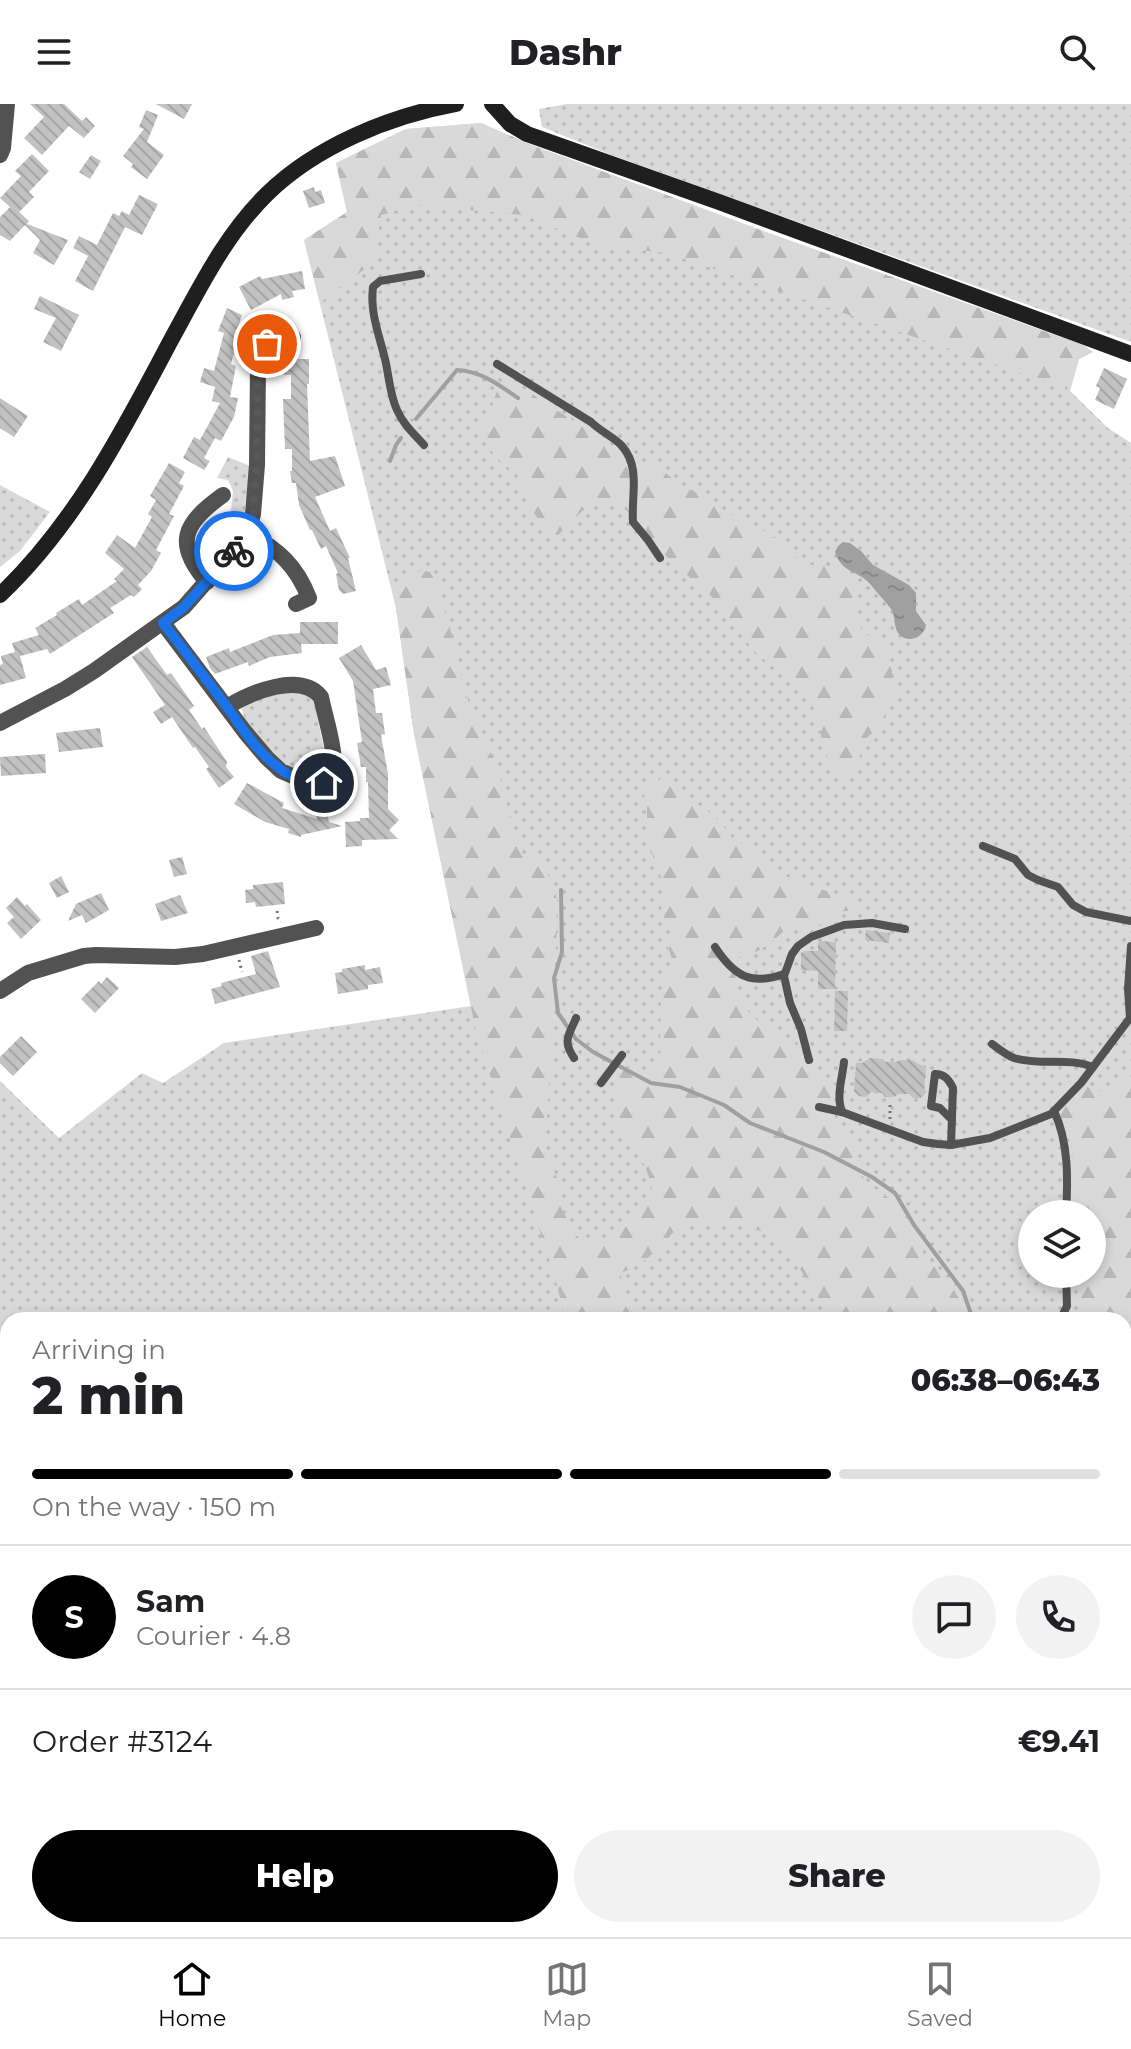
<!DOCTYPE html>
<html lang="en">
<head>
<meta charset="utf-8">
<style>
  body { margin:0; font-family:Montserrat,sans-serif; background:#f2f2f2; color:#202124; height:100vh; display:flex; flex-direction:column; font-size:30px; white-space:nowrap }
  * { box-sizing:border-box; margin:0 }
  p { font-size:26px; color:#757577 }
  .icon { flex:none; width:44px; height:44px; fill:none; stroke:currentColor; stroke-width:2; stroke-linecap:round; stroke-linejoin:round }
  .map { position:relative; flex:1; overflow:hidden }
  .panel { position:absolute; left:0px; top:1208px; width:1132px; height:626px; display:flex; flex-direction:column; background:#fff; border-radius:24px 24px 0 0; box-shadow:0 4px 12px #0003 }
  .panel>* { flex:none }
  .buttons { position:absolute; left:1018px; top:1096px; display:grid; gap:16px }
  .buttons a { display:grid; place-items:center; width:88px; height:88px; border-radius:50%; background:#fff; box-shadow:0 4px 12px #0003; font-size:40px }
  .pin { position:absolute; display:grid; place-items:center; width:68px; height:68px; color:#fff; margin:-34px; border:4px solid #fff; border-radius:50%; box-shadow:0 2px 8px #0007 }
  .courier { position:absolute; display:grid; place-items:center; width:80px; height:80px; margin:-40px; border:6px solid #1a73e8; border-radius:50%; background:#fff; color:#222; box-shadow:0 2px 10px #0007 }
  .headline em { font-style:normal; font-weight:800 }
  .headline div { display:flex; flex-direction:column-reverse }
  .headline { display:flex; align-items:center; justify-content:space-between; height:136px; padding:0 32px }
  h1 { font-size:52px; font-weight:800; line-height:60px }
  .bar { display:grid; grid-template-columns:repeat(4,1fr); gap:12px 8px; align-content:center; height:96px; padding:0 32px }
  .bar i { height:10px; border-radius:6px; background:#e0e0e0 }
  .bar .selected { background:#000 }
  .bar p { grid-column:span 4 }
  .line { display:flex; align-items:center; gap:20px; padding:0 32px; border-top:2px solid #e0e0e0 }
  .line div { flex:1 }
  .round { display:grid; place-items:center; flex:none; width:84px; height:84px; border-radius:42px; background:#f2f2f2 }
  .cta { display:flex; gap:16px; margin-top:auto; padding:16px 32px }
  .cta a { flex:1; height:92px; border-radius:48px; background:#000; color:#fff; font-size:32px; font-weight:800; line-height:92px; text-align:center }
  .cta a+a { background:#f2f2f2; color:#202124 }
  header { display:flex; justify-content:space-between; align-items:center; height:104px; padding:0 32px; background:#fff; font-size:36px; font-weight:800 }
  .tab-bar { display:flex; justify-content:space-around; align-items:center; height:112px; border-top:2px solid #e0e0e0; background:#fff; font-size:22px; color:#757577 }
  .tab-bar a { display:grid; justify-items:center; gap:4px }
  .tab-bar .selected { color:#000 }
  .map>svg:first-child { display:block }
  .grass { fill:url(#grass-dots); fill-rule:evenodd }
  .forest { fill:url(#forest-firs) }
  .water { fill:url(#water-ripples) }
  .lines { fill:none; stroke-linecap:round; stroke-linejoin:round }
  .stream { stroke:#a0a0a0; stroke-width:4 }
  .building { fill:url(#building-back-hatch) }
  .path { stroke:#747474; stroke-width:3; stroke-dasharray:2 4; stroke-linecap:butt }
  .lane { stroke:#525252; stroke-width:8 }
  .street { stroke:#525252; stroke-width:16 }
  .secondary { stroke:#1f1f1f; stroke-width:16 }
  .done { stroke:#595959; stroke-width:8; stroke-dasharray:0 14.4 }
  .route { stroke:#1a73e8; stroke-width:10 }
</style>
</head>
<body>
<header><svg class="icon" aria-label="menu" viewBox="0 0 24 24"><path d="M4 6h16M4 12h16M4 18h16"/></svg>Dashr<svg class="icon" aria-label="search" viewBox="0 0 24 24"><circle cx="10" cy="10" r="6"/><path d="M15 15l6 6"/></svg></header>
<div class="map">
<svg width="1131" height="1833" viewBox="0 0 1131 1833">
  <defs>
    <pattern id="grass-dots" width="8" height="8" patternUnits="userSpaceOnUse" patternTransform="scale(2)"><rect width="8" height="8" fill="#d9d9d9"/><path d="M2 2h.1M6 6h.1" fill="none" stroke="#b8b8b8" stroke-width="1.8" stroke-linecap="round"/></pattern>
    <pattern id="forest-firs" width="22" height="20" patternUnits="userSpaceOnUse" patternTransform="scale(2)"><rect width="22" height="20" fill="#d9d9d9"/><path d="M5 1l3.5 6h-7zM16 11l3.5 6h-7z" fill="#b8b8b8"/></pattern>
    <pattern id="water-ripples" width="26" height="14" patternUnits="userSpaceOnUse" patternTransform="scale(2)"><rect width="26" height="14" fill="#a0a0a0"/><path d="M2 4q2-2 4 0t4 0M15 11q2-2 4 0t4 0" fill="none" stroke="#888"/></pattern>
    <pattern id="building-back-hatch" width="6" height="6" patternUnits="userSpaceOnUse" patternTransform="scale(2)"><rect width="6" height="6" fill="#c2c2c2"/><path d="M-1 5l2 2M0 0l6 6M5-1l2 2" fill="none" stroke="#a5a5a5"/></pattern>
  </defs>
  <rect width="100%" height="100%" fill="#fff"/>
  <g class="grass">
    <polygon points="567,0 1131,0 1131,238 609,50 542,23 539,5"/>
    <path d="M 481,19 L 529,40 L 777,132 L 1083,241 L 1093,248 L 1079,255 L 1070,287 L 1108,324 L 1131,339 L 1131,1833 L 883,1833 L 868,1826 L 1124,1826 L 1124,1216 L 8,1216 L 8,1368 L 0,1367 L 0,977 L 59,1034 L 142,969 L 163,979 L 224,939 L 471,902 L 414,630 L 396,504 L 304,136 L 347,108 L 336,59 L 406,25 ZM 1032,1110 L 1092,1110 L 1092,1170 L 1032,1170 Z"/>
    <polygon points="228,353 250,362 244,413 235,437 213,459 202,453 196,435 204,419 216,410 225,413 231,406 233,387 228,376 217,374"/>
    <polygon points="0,381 50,408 20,447 0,463"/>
    <path d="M 288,588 L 310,590 L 314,596 L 327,661 L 326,666 L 316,672 L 306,655 L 295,659 L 296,663 L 294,665 C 276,656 243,624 242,604 L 262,594 Z"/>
  </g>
  <g class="forest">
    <polygon points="481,19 529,40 777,132 1083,241 1093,248 1079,255 1070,286 667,149 600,142 523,111 417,101 381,111 374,158 320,199 304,136 347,108 336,59 406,25"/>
    <polygon points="500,278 515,279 606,338 640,357 659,364 682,382 717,399 727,409 744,415 748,425 765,427 775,433 797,454 814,462 837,462 848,470 854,476 854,499 861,524 868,531 884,536 889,546 895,591 879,623 863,637 857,665 847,675 833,668 822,639 818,609 787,575 753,546 724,507 710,491 668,454 630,409 616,399 598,399 582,407 558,431 547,429 540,417 527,401 523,385 517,371 498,355 487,341 480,321 490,308"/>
    <path d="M 421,466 L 430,468 L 437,480 L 458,552 L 465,589 L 498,666 L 520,749 L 540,757 L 553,779 L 557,796 L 556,849 L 550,921 L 550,964 L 546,1034 L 547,1052 L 557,1075 L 562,1104 L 573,1129 L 586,1139 C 620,1133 633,1119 653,1092 C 649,1063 637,1045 617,1023 L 619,1006 L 615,982 L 620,968 L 631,963 L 645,969 L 655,962 L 661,953 L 659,942 L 661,926 L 660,905 L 665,877 L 673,857 L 667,841 L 671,832 L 661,804 L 664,781 L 650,745 L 647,726 L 647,706 L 643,687 L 665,672 L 678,681 L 690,695 L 707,706 L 721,719 L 735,737 L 747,740 L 760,755 L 794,777 L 856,796 L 858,806 L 835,808 L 828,820 L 806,822 L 792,820 C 783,827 776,835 767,841 C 758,848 747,851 737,854 C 728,902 758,921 796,940 L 801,954 L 829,979 L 836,1020 L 856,1046 L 857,1059 L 863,1073 L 870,1081 L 896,1099 L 909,1113 L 918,1127 L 924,1152 L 949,1178 L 960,1196 L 978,1216 L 831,1216 C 823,1197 790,1147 774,1135 C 758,1122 735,1120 715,1119 C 705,1118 693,1117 684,1121 C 671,1127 663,1141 652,1150 C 643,1159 632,1164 621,1169 C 621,1190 633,1194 629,1216 L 566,1216 L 555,1174 L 476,927 L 414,630 L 396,504 L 392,487 Z"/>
    <polygon points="1131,973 1131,1412 1124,1408 1124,1216 1080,1216 1079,1190 1082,1182 1080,1170 1092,1170 1092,1110 1074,1110 1071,1041 1063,1016 1051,999 1060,985 1072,979 1109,989"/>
    <polygon points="1124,1425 1131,1430 1131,1574 1124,1575"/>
    <polygon points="8,1713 8,1826 46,1826 41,1833 0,1833 0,1722"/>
  </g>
  <g class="water">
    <path d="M 843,438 L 850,439 L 861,447 L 873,461 L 909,481 L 916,489 L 916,507 L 926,521 C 923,535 907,540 898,529 C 893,521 896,512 891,505 C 885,497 877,489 871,481 C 859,466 842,470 835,448 L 838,442 Z"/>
    <polygon points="46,1826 629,1826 638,1833 41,1833"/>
    <polygon points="652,1826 776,1826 784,1833 669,1833"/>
  </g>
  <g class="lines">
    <g class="stream">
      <path d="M 416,315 L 457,266 C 481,267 499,281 518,294"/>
      <polyline points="390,357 396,341 401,334"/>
      <polyline points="561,786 562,848 554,874 558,909 576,935 593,948 651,979 680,983 724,1001 750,1019 824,1048 872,1073 895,1089 914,1121 963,1187 973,1216"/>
      <polyline points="870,1826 889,1833"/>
    </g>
  </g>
  <g class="building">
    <polygon points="30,0 64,0 82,17 86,13 95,22 84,34 69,22 42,51 24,34 44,13"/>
    <polygon points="156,0 192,0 184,15"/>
    <polygon points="146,6 158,11 147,38 164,51 147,75 131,63 133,60 123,52 144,25 139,23"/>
    <polygon points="32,50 49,67 29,88 34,93 19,108 29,117 27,120 68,136 54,161 33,149 40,136 25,121 10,137 0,131 0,113 10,103 0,94 21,72 15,67"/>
    <polygon points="91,51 101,57 90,75 79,68"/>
    <polygon points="314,83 315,88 321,86 325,99 309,104 303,87"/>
    <polygon points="139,91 158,100 142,131 125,123 93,187 75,177 88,152 73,144 79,132 97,141 113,109 119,112 122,107 129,111"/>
    <polygon points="302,167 305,185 292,187 294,193 282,196 281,190 251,206 239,183 260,172 262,175"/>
    <polygon points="40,192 79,211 61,247 43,238 56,214 34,205"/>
    <polygon points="227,204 242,211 237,226 240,227 231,260 236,262 230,293 238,294 234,313 221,337 215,334 204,354 210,357 204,366 183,354 194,333 200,336 220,299 212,297 215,283 200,278 204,264 214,267 224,229 218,227"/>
    <polygon points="294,255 309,255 309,280 307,280 310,357 335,352 345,382 315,393 330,427 336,424 350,454 348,454 356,487 343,490 339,486 336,470 338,469 326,442 321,445 312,426 310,426 299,401 296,379 292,379 290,367 292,367 292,345 285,345 283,295 291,295 291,271 284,271 284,260 294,260"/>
    <polygon points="1104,264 1127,275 1114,305 1095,296 1100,284 1096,282"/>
    <polygon points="0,294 28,312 14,333 0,324"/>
    <polygon points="169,359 185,368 179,379 184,382 169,410 174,412 156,446 161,449 151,467 138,481 142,485 134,493 131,491 110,504 114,509 50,550 47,545 20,552 26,574 0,581 0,561 3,560 1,552 15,548 12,539 39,531 35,524 57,511 56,509 79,495 82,501 117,477 114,475 124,465 105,449 117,431 135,444 152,413 148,410 156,396 150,392"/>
    <polygon points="300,518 338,518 338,540 301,540 302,549 270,553 249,562 248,558 215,570 210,564 206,553 229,544 230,548 273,531 300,529"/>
    <polygon points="361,541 376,566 386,563 391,581 373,585 376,609 382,609 385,630 381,631 388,670 388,705 399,716 389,726 398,735 362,736 362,742 346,743 345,718 360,717 360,714 369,714 368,678 366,678 366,663 361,663 357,639 362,638 353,577 339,554"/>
    <polygon points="147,543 167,571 171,569 194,602 189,606 202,625 204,623 227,658 226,663 234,673 219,684 206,665 209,663 195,643 193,644 172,613 161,620 153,608 165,601 132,553"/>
    <polygon points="100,624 103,643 59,648 56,629"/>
    <polygon points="45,650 46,669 1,672 0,653"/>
    <polygon points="247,679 284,699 282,704 317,715 315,705 326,703 329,718 342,722 301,731 301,733 288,729 289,725 265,718 234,700"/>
    <polygon points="182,753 187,770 174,773 169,756"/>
    <polygon points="61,772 69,788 57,794 49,779"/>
    <polygon points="283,778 285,800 256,803 255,798 246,799 245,786 253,785 253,781"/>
    <polygon points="101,789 109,806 86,819 82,811 68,817 76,800"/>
    <polygon points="180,791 188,809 161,817 155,800"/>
    <polygon points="17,793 25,802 27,800 41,816 21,835 7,819 14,813 6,804"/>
    <polygon points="866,826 890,829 889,839 865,836"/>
    <polygon points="820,837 836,838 835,885 818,885 818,867 801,866 801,849 804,847 818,847 818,838"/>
    <polygon points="268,847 280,883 215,900 211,885 222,882 221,879 256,870 251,852"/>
    <polygon points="365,861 365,866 380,863 383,879 368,881 368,885 338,890 335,869 342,868 342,865"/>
    <polygon points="107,873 119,884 95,909 81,895 99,877 101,880"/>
    <polygon points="835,887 848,887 847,927 834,927"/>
    <polygon points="21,932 37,948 13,972 0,959 0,953"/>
    <polygon points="870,954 882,955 885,958 896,958 900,956 912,956 920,961 926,962 924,991 920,994 913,994 909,990 898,990 894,993 885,993 882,989 871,988 866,993 859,992 854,987 856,959 862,959"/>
  </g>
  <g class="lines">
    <g class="path">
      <polyline points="277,807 278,814 281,818"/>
      <polyline points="239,856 242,868"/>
      <polyline points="890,1015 890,999"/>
    </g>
    <g class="lane">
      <path d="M 421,170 L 380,177 L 373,183 C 370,207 378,228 384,251 C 389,269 389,289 397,306 C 403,320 414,330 424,341"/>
      <path d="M 497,260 L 591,318 C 600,327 615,334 622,342 C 641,364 631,391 633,418 L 648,436 L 660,454"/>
      <polyline points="983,742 1015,755 1028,771 1038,776 1058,783 1073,801 1086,808 1131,817"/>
      <path d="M 715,843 C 734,872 751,882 784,870"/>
      <path d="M 992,940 C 999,945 1006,951 1014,954 C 1041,962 1068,953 1093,963"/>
      <path d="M 574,954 C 562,936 569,932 576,914"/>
      <polyline points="809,956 801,925 790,899 784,872 792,850 798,842 811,833 844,821 872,819 905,825"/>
      <polyline points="601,979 622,951"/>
      <polyline points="819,1003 842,1008 923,1038 938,1040 951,1041 990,1034 1051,1010 1081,979 1130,914 1128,885 1131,842"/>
      <path d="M 1054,1007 C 1069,1039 1068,1076 1066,1110"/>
      <path d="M 842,1008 C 836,992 842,976 844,958"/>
      <path d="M 951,1041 L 953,984 C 949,976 945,970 935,970 L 931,1002 L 940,1004 L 952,1016"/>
      <polyline points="1060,1216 1067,1202 1066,1170"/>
    </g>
    <g class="street">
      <polyline points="0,51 3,44 7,0"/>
      <path d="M 248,430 C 278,444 297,463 309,494 L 296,500"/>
      <path d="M 207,478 C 173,439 184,419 223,391"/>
      <path d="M 163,519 L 245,628 L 267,654 L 281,667 L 309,679 L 317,681 L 331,675 C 340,656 325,614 321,593 C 300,567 250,589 227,603"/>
      <path d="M 0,619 L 65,585 L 94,567 L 184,503 L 248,430 L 253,410 L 257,361 L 258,262 C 263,238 271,238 293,233"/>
      <polyline points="0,887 28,869 84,852 96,851 175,853 203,850 316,824"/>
      <polyline points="0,1517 8,1513"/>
      <polyline points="0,1702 8,1695"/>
    </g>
    <g class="secondary">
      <polyline points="492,0 510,20 527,30 719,98 1131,250"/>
      <path d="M 0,491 C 75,420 123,327 171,236 C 199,185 225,131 267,90 C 316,42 390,12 456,0"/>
    </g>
  </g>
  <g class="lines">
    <polyline class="done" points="234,447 248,430 253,410 257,361 258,262 261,249 267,240"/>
    <path class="route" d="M 234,447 L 184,503 L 163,519 C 185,547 206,575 227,603 C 242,624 257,648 279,664 C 290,673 311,683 324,679"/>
  </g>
</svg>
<div class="buttons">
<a><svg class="icon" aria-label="layers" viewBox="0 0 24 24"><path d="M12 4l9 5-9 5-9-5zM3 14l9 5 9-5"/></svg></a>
</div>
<div class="pin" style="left:267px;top:240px;background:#ea580c"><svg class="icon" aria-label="bag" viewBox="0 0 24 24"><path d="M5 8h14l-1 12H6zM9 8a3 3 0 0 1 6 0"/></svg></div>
<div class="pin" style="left:324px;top:679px;background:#1f2937"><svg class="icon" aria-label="home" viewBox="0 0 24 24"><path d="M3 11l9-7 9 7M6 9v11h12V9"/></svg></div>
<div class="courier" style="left:234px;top:447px"><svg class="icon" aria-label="bike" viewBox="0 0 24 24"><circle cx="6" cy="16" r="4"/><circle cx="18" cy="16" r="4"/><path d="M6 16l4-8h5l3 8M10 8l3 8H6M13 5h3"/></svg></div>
<section class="panel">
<div class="headline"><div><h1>2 min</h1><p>Arriving in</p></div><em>06:38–06:43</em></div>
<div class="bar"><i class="selected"></i><i class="selected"></i><i class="selected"></i><i></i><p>On the way · 150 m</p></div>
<div class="line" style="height:144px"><b class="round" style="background:#000;color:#fff">S</b><div><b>Sam</b><p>Courier · 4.8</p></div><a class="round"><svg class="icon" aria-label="chat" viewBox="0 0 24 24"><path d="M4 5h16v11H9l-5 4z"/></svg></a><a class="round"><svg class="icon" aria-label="phone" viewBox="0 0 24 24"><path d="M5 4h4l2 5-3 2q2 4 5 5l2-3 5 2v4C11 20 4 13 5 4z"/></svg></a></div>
<div class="line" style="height:104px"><div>Order #3124</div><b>€9.41</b></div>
<div class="cta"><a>Help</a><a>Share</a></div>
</section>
</div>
<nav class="tab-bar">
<a class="selected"><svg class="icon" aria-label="home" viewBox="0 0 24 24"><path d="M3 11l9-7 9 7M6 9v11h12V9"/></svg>Home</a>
<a><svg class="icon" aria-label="map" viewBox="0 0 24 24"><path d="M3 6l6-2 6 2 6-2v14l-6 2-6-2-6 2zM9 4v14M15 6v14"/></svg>Map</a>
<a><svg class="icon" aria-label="saved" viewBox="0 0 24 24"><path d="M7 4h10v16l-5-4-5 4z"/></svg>Saved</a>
</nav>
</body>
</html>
